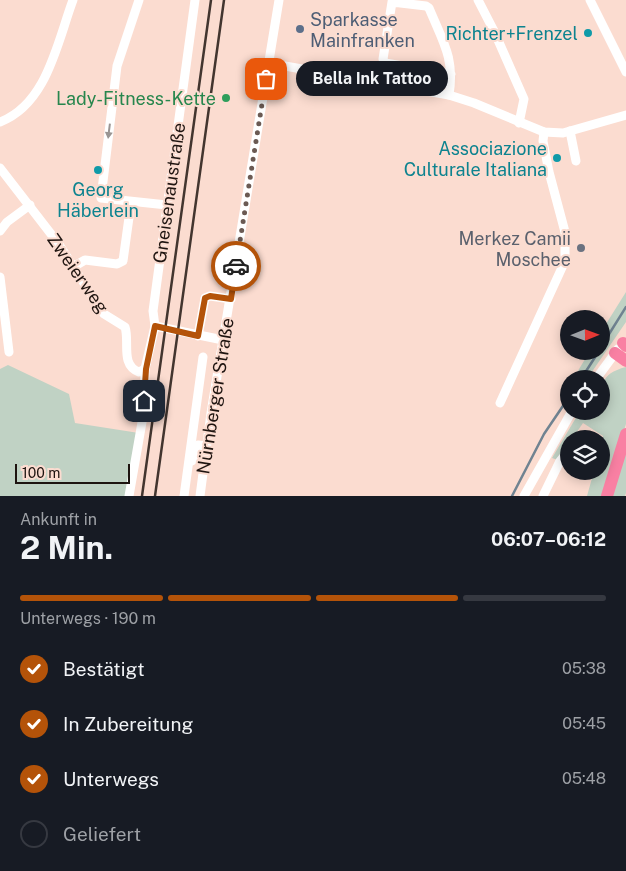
<!DOCTYPE html>
<html lang="de">
<head>
<meta charset="utf-8">
<style>
  body { margin:0; font-family:"Public Sans",sans-serif; background:#242831; color:#f1f3f6; height:100vh; display:flex; flex-direction:column; font-size:19px; white-space:nowrap }
  * { box-sizing:border-box; margin:0 }
  p { font-size:16px; color:#9ea1a6 }
  .icon { flex:none; width:28px; height:28px; fill:none; stroke:currentColor; stroke-width:2; stroke-linecap:round; stroke-linejoin:round }
  .map { position:relative; height:496px; overflow:hidden }
  .details { display:flex; flex-direction:column; background:#171b24; flex:1 }
  .details>* { flex:none }
  .needle { width:32px; rotate:89deg }
  .tools { position:absolute; left:560px; top:310px; display:grid; gap:10px }
  .tools a { display:grid; place-items:center; width:50px; height:50px; border-radius:50%; background:#171b24; box-shadow:0 2px 12px #0003; font-size:25px }
  .scale { position:absolute; left:15px; bottom:12px; width:115px; box-sizing:border-box; padding-left:5px; border:2px solid #1e1410; border-top:0; font-size:14px; line-height:18px; white-space:nowrap; color:#1e1410; -webkit-text-stroke:4px #fbdcd0; paint-order:stroke }
  .pin { position:absolute; display:grid; place-items:center; width:42px; height:42px; color:#fff; margin:-21px; border-radius:10px; box-shadow:0 2px 8px #0006 }
  .courier { position:absolute; display:grid; place-items:center; width:50px; height:50px; margin:-25px; border:4px solid #b45309; border-radius:50%; background:#fff; color:#222; box-shadow:0 1px 6px #0007 }
  .bubble { position:absolute; height:35px; border-radius:18px; background:#171b24; box-shadow:0 2px 12px #0003; font-size:16px; font-weight:700; line-height:35px; text-align:center }
  .overview em { font-style:normal; font-weight:700 }
  .overview div { display:flex; flex-direction:column-reverse }
  .overview { display:flex; align-items:center; justify-content:space-between; height:85px; padding:0 20px }
  h1 { font-size:32px; font-weight:700; line-height:38px }
  .bar { display:grid; grid-template-columns:repeat(4,1fr); gap:8px 5px; align-content:center; height:60px; padding:0 20px }
  .bar i { height:6px; border-radius:4px; background:#363941 }
  .bar .on { background:#b45309 }
  .bar p { grid-column:span 4 }
  ol { padding:0 20px; list-style:none }
  li { display:flex; align-items:center; gap:15px; height:55px }
  li p { margin-inline-start:auto }
  li .icon { padding:5px; border-radius:50%; background:#b45309; color:#fff; stroke-width:4 }
  li:last-child { color:#9ea1a6 }
  li i { width:28px; height:28px; border:2px solid #363941; border-radius:50% }
  .map>svg:first-child { display:block }
  .green { fill:#c0d2c4 }
  .lines { fill:none; stroke-linecap:round; stroke-linejoin:round }
  .stream { stroke:#708391; stroke-width:2.5 }
  .minor { stroke:#fff; stroke-width:9 }
  .highway { stroke:#f980a3; stroke-width:12 }
  .rail { stroke:#42352f; stroke-width:2.5 }
  .oneway { fill:#9a9593 }
  .done { stroke:#6b5a53; stroke-width:5; stroke-dasharray:0 9 }
  .route { stroke:#b45309; stroke-width:6 }
  .service-dot { fill:#5c6f8a; stroke:#fbdcd0; stroke-width:2 }
  .culture-dot { fill:#0f9aa8; stroke:#fbdcd0; stroke-width:2 }
  .leisure-dot { fill:#2e9e5b; stroke:#fbdcd0; stroke-width:2 }
  .worship-dot { fill:#6b7280; stroke:#fbdcd0; stroke-width:2 }
  .labels { text-anchor:middle; dominant-baseline:central; stroke-width:4; stroke-linejoin:round; paint-order:stroke }
  .service-label { font-size:18px; fill:#4e5e75; stroke:#fbdcd0; text-anchor:start }
  .culture-label { font-size:18px; fill:#0d838f; stroke:#fbdcd0; text-anchor:end }
  .leisure-label { font-size:18px; fill:#27864d; stroke:#fbdcd0; text-anchor:end }
  .street-label { font-size:18px; fill:#1e1410; stroke:#fbdcd0 }
  .worship-label { font-size:18px; fill:#5b616d; stroke:#fbdcd0; text-anchor:end }
</style>
</head>
<body>
<div class="map">
<svg width="626" height="496" viewBox="0 0 626 496">
  <rect width="100%" height="100%" fill="#fbdcd0"/>
  <g class="green">
    <polygon points="626,292 626,322 587,379 573,379 590,351 601,351 601,332"/>
    <polygon points="8,365 69,394 75,423 139,433 127,496 0,496 0,369"/>
    <path d="M 626,367 L 626,424 L 603,496 L 587,496 L 594,471 L 601,471 L 603,436 L 583,423 L 572,439 L 569,439 L 569,444 L 558,460 L 552,458 L 580,411 L 601,411 C 601,386 599,374 626,367 Z"/>
    <polygon points="626,443 626,493 625,496 611,496"/>
  </g>
  <g class="lines">
    <g class="stream">
      <polyline points="601,347 626,307"/>
      <polyline points="581,379 599,351"/>
      <polyline points="512,496 544,434 569,397"/>
    </g>
    <g class="minor">
      <polyline points="139,0 117,66 101,198 167,205"/>
      <polyline points="478,0 494,31 524,99 519,123"/>
      <polyline points="590,0 626,72"/>
      <polyline points="268,63 449,95 474,103 544,132 563,133 626,115"/>
      <polyline points="408,88 411,67"/>
      <path d="M 449,95 C 455,58 443,42 429,8 L 426,6 L 392,2 L 383,59 L 385,63 L 451,74"/>
      <path d="M 0,122 C 47,104 57,43 73,0"/>
      <polyline points="570,131 576,161"/>
      <path d="M 0,168 L 58,243 L 104,314 L 125,327 C 130,342 120,365 139,372 L 145,369"/>
      <polyline points="0,231 7,222 30,205"/>
      <polyline points="73,267 85,260 117,264 123,261 131,203"/>
      <polyline points="0,277 9,352"/>
      <polyline points="155,326 223,340"/>
      <polyline points="198,336 205,298 210,296 231,299"/>
      <polyline points="596,379 618,349"/>
      <polyline points="500,403 565,261 565,232 549,172 543,141 544,132"/>
      <polyline points="577,439 579,436"/>
      <polyline points="192,461 198,445 206,446"/>
      <polyline points="129,496 144,411 145,369 155,326 153,311 195,0"/>
      <polyline points="184,496 203,357"/>
      <polyline points="200,496 211,413 279,0"/>
      <polyline points="524,496 572,411"/>
      <polyline points="543,496 560,461 569,450"/>
    </g>
    <g class="highway">
      <polyline points="623,343 626,346"/>
      <polyline points="615,353 626,361"/>
      <polyline points="607,496 626,434"/>
    </g>
    <g class="rail">
      <polyline points="142,496 211,0"/>
      <polyline points="155,496 224,0"/>
    </g>
  </g>
  <defs><path id="oneway-solid" d="M-6-.8H1V-3.2L6.5 0L1 3.2V.8H-6Z" transform="scale(1.25)"/></defs>
  <use class="oneway" href="#oneway-solid" transform="translate(109 131) rotate(97)"/>
  <g class="lines">
    <polyline class="done" points="236,266 266,79"/>
    <polyline class="route" points="144,401 146,369 155,326 198,336 205,298 210,296 231,299 236,266"/>
  </g>
  <circle class="service-dot" cx="300" cy="29" r="5"/>
  <g class="culture-dot">
    <circle cx="588" cy="33" r="5"/>
    <circle cx="557" cy="158" r="5"/>
    <circle cx="98" cy="170" r="5"/>
  </g>
  <circle class="leisure-dot" cx="226" cy="98" r="5"/>
  <circle class="worship-dot" cx="581" cy="248" r="5"/>
  <g class="labels">
    <g class="service-label">
      <text x="310" y="19">Sparkasse<tspan x="310" dy="21">Mainfranken</tspan></text>
    </g>
    <g class="culture-label">
      <text x="578" y="33">Richter+Frenzel</text>
      <text x="547" y="148">Associazione<tspan x="547" dy="21">Culturale Italiana</tspan></text>
      <text x="98" y="189" text-anchor="middle">Georg<tspan x="98" dy="21">Häberlein</tspan></text>
    </g>
    <g class="leisure-label">
      <text x="216" y="98">Lady-Fitness-Kette</text>
    </g>
    <g class="street-label">
      <text transform="translate(169 193) rotate(-82)">Gneisenaustraße</text>
      <text transform="translate(78 273) rotate(55)">Zweierweg</text>
      <text transform="translate(215 396) rotate(-81)">Nürnberger Straße</text>
    </g>
    <g class="worship-label">
      <text x="571" y="238">Merkez Camii<tspan x="571" dy="21">Moschee</tspan></text>
    </g>
  </g>
</svg>
<div class="tools">
<a><svg class="needle" viewBox="-14 -14 28 28"><path d="M0-13l5 13h-10z" fill="#e53935"/><path d="M0 13l5-13h-10z" fill="#9ea1a6"/></svg></a>
<a><svg class="icon" aria-label="locate" viewBox="0 0 24 24"><circle cx="12" cy="12" r="6"/><path d="M12 2v4M12 18v4M2 12h4M18 12h4"/></svg></a>
<a><svg class="icon" aria-label="layers" viewBox="0 0 24 24"><path d="M12 4l9 5-9 5-9-5zM3 14l9 5 9-5"/></svg></a>
</div>
<div class="scale">100 m</div>
<div class="pin" style="left:266px;top:79px;background:#ea580c"><svg class="icon" aria-label="bag" viewBox="0 0 24 24"><path d="M5 8h14l-1 12H6zM9 8a3 3 0 0 1 6 0"/></svg></div>
<div class="pin" style="left:144px;top:401px;background:#1f2937"><svg class="icon" aria-label="home" viewBox="0 0 24 24"><path d="M3 11l9-7 9 7M6 9v11h12V9"/></svg></div>
<div class="courier" style="left:236px;top:266px"><svg class="icon" aria-label="car" viewBox="0 0 24 24"><path d="M5 17H2v-5l4-1 3-4h7l3 4 3 1v5h-3M9 17h6M6 11h13"/><circle cx="7" cy="17" r="2"/><circle cx="17" cy="17" r="2"/></svg></div>
<div class="bubble" style="left:296px;top:61px;width:152px">Bella Ink Tattoo</div>
</div>
<section class="details">
<div class="overview"><div><h1>2 Min.</h1><p>Ankunft in</p></div><em>06:07–06:12</em></div>
<div class="bar"><i class="on"></i><i class="on"></i><i class="on"></i><i></i><p>Unterwegs · 190 m</p></div>
<ol>
<li><svg class="icon" aria-label="check" viewBox="0 0 24 24"><path d="M5 12l5 5 9-10"/></svg>Bestätigt<p>05:38</p></li>
<li><svg class="icon" aria-label="check" viewBox="0 0 24 24"><path d="M5 12l5 5 9-10"/></svg>In Zubereitung<p>05:45</p></li>
<li><svg class="icon" aria-label="check" viewBox="0 0 24 24"><path d="M5 12l5 5 9-10"/></svg>Unterwegs<p>05:48</p></li>
<li><i></i>Geliefert</li>
</ol>
</section>
</body>
</html>
